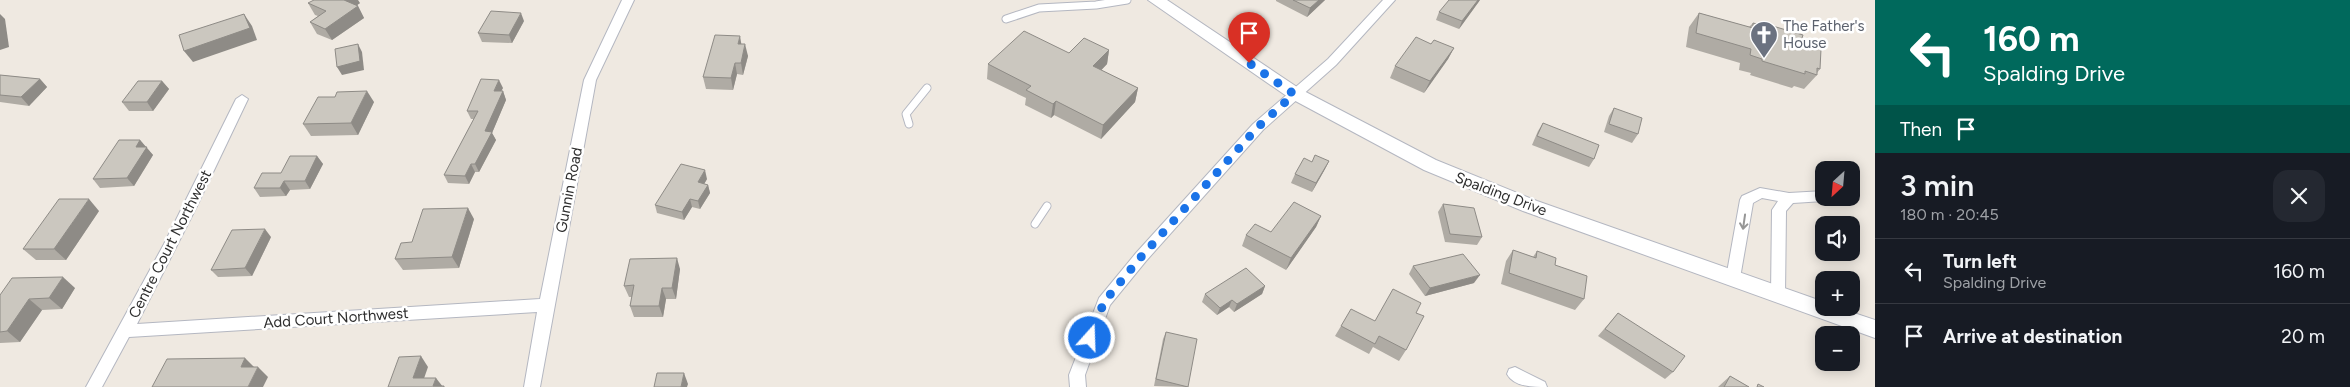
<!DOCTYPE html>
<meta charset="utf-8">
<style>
:root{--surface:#171b24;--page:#242831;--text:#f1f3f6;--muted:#9ea1a6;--line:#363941}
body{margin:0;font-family:Figtree,sans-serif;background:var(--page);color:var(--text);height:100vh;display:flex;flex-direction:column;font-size:19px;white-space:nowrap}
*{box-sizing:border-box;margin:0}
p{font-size:16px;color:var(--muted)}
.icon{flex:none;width:28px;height:28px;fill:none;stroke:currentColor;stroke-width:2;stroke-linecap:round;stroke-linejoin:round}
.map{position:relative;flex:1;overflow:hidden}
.side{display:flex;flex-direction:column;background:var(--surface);width:475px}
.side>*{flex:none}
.guide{background:#00695c;color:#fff;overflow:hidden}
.needle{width:32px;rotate:206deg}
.buttons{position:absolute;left:1815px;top:161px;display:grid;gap:10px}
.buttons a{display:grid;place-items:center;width:45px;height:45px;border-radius:10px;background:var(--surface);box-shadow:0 2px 12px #0003;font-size:25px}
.pin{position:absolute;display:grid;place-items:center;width:42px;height:42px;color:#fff;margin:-51px -21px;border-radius:50% 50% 50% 0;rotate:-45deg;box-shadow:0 0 5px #0007}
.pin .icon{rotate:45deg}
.me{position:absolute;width:55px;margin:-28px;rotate:20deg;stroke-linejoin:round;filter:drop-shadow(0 0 4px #0008)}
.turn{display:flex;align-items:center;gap:18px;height:105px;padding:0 25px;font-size:22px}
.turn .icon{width:65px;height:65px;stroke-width:2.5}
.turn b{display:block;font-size:35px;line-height:42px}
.then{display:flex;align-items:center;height:48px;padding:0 25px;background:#0003;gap:10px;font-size:19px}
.round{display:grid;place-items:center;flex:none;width:52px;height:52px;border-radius:15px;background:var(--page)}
.overview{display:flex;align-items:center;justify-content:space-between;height:85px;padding:0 25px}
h1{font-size:30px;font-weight:600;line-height:38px}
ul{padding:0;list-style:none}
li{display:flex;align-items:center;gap:15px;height:65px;padding:0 25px;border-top:1px solid var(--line)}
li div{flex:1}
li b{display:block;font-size:19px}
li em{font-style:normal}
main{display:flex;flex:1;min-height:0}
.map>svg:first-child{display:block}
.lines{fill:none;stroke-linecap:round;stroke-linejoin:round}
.service-casing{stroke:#b4b7c1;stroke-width:9}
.minor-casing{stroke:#b4b7c1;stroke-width:2}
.secondary-casing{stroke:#b4b7c1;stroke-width:2}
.service{stroke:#fff;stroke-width:7}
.minor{fill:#fff;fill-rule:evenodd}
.secondary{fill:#fff;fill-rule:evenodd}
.wall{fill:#afaba4}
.shaded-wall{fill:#8e8b86}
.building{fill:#cbc7bf;stroke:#8e8b86}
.oneway{stroke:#969696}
.route{stroke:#1a73e8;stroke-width:9;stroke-dasharray:0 16.2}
.labels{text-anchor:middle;stroke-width:5;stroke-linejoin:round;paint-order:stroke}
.worship-label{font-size:15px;fill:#5b616d;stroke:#fff;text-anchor:start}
.street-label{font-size:15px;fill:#2e2e2e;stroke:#fff}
</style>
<main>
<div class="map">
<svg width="1875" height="387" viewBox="0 0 1875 387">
<rect width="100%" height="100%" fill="#efe9e1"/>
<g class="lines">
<defs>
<g id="service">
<path d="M1006,19L1039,8L1096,5L1127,0"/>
<path d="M909,124L906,114L927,88"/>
<path d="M1035,224L1047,206"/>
</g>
<g id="minor">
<path d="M622,0H634L596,80L540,387H524L537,312L129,337L102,387H86L164,244L236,99L242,95L248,99L196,208L137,324L540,299L584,80Z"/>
<path d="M1383,0H1395L1336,65L1263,130L1146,261L1110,305L1085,375L1086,387H1070L1069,375L1099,298L1136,253L1253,124L1328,59Z"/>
<path d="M1760,188L1789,193L1824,191V198H1830L1824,201L1793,203L1786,211L1785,295L1783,299L1778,301L1773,299L1771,295L1772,210L1778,201L1762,198L1753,203L1740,278L1738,282L1733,284L1728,282L1726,278L1740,200L1742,196Z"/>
<path d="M1515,367L1545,382L1547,387C1533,387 1514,387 1507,374L1509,369Z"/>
</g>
<path id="secondary" d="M1148,0H1167L1300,89L1436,160L1537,201L1824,302V308H1839L1875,320V338L1523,211L1424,170L1288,97Z"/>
</defs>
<use href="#service" class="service-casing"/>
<use href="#minor" class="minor-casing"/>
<use href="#secondary" class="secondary-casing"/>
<use href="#service" class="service"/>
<use href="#minor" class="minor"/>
<use href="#secondary" class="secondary"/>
</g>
<g class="wall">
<path d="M1276,0H1325L1307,17L1276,1Z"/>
<path d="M1480,0L1459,29L1436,20L1439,12Z"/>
<path d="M308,3H360L357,5L358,6L364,18L332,40L317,34L310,22L318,16L315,15Z"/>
<path d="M1699,13L1749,27L1753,23L1764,26L1766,24L1802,38L1816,47L1820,69L1817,73V75L1804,89L1794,86L1792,88L1750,75L1751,73L1739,70L1740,63L1686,47L1689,27Z"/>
<path d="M524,21L512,43L482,42L478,33Z"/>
<path d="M741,44L748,56L743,75L737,74L733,90L706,89L703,77Z"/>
<path d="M1454,48L1448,59L1424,93L1390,78L1395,66Z"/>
<path d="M1109,50L1107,64L1101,70L1138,88L1135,102L1101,139L1054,115L1051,118L1025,105L1026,98L987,79L988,64L1069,53Z"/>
<path d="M0,75L40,79L47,87L29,106L0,102Z"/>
<path d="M162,81L169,89L153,111H129L122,102Z"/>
<path d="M503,88L501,91H503L506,100L492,133L496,140L479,172H475L469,184L448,183L444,175L474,119H471L467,111Z"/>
<path d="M335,97L374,102L358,135L311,136L303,124Z"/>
<path d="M1614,108L1638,134L1632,143L1604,132L1609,116Z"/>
<path d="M1543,123L1594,159L1589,167L1532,145L1538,131Z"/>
<path d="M140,140L153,155L134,186L100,188L93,179Z"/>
<path d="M317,156L323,164L310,189L290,190L286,196L260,197L254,188L281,173Z"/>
<path d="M1329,161L1325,169L1312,192L1291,183L1295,174L1312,162Z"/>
<path d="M707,179L704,184L708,185L710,193L700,209L692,207L684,220L657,213L655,205Z"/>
<path d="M1443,204L1482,237L1477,245L1445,242L1438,212Z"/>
<path d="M99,211L66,260H36L23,249Z"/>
<path d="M1321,216L1316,227L1286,270L1242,246L1246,235L1271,232Z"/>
<path d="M474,219L459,268L403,270L395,259L412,242Z"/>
<path d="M271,237L252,276L218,277L211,270Z"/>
<path d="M1513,250L1533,257L1537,251L1555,265L1584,299L1575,310L1501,284L1506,261Z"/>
<path d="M1413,266L1474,283L1425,296L1409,274Z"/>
<path d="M680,269L676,299H666L663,317H634L630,306L632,297H629L624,286Z"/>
<path d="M1265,286L1262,294L1234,312L1229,307L1217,315L1202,302L1205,294Z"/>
<path d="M75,288L62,309L42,310L20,342L0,343V295Z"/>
<path d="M1416,313L1406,350L1399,361L1373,347L1369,354L1335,336L1341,326L1375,321Z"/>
<path d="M1618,313L1673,372L1665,379L1598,336Z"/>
<path d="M1166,332L1188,387L1154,386L1163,339Z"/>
<path d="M1730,376L1749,387H1718Z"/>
</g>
<g class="shaded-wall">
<path d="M343,0H358L360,3L349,11Z"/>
<path d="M1319,0H1325L1307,17L1310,8Z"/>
<path d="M1478,0H1480L1459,29L1462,21Z"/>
<path d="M358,6L364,18L332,40L325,29Z"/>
<path d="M521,13L524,21L512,43L509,35Z"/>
<path d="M0,14L5,19L9,47L0,50Z"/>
<path d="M244,14L252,26L257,40L193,62L184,51Z"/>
<path d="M740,36L742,48L738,44Z"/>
<path d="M358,44L362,52L364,70L342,75L337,67Z"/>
<path d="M745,44L748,56L743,75L741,63Z"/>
<path d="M1454,48L1448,59L1424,93L1430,81Z"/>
<path d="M1109,50L1107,64L1091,81L1093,66Z"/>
<path d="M735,63L737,74L733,90L731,78Z"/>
<path d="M40,79L47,87L29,106L21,97Z"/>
<path d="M499,80L503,88L497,99L494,91Z"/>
<path d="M162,81L169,89L153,111L147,102Z"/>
<path d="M1138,88L1135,102L1101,139L1103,125Z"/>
<path d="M367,91L374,102L358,135L351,123Z"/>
<path d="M503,91L506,100L492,133L496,140L479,172L475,164L485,131Z"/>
<path d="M1056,101L1054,115L1051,118L1053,104Z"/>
<path d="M140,140L153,155L134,186L127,178L136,147Z"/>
<path d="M317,156L323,164L310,189L305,181Z"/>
<path d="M1329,161L1325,169L1312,192L1316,183Z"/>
<path d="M471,164L475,172L469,184L465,176Z"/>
<path d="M705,170L707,179L700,191L698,182Z"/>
<path d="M284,181L290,190L286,196L280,188Z"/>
<path d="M708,185L710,193L700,209L698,201Z"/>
<path d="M89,199L99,211L66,260L54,249Z"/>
<path d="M690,199L692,207L684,220L682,212Z"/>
<path d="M468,208L474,219L459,268L452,257Z"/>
<path d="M1321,216L1316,227L1286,270L1291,258Z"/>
<path d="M265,229L271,237L252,276L245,268Z"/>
<path d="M677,258L680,269L676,299L672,288Z"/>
<path d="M1480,275L1474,283L1425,296L1430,288Z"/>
<path d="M63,277L75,288L62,309L49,298Z"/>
<path d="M1265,286L1262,294L1234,312L1237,304Z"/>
<path d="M662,288L666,299L663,317L659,306Z"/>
<path d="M29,299L42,310L20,342L7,331Z"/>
<path d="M1232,300L1229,307L1217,315L1220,308Z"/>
<path d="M421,356L428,367L421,387L413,378Z"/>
<path d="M245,358L255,368L241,367Z"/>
<path d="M258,367L268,377L263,387H248Z"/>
<path d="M684,373L688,384L687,387H681Z"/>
<path d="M436,378L443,387L433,386Z"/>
</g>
<g class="building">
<path d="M314,0H344L358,6L325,29L310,22L326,11L308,3Z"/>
<path d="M1293,0H1319L1310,8Z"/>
<path d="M1449,0H1478L1462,21L1439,12Z"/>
<path d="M491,11L521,13L509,35L478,33Z"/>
<path d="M1699,13L1753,28V23L1765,26L1766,24L1803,35L1802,38L1816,42V47L1821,49L1820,69L1817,68V75L1805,71V74L1762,61V59L1750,55L1751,49L1696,33Z"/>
<path d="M244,14L250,28L184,51L179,35Z"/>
<path d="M1024,31L1069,53L1084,38L1109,50L1093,66L1138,88L1103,125L1056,101L1053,104L1026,90L1031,86L988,64Z"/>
<path d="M715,35L740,36L738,44H745L741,63H735L731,78L703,77Z"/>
<path d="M1416,37L1431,44L1434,40L1454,48L1430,81L1395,66Z"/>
<path d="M358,44L360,61L337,67L335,49Z"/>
<path d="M0,75L40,79L21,97L0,95Z"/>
<path d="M481,79L499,80L494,91H503L485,131L492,132L475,164H471L465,176L444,175L478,111H467Z"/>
<path d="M138,81H162L147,102H122Z"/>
<path d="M367,91L351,123L303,124L318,97H335L337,92Z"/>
<path d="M1614,108L1642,118L1638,134L1609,124Z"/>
<path d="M1543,123L1599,145L1594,159L1537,136Z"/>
<path d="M119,140H140L136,147H147L127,178L93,179Z"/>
<path d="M1315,155L1329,161L1316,183L1295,174L1304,158L1312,162Z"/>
<path d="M290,156H317L305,181H284L280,188H254L262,173H281Z"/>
<path d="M681,164L705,170L698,182L708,185L698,201L690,199L682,212L655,205Z"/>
<path d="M59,199H89L54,249H23Z"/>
<path d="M1294,202L1321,216L1291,258L1246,235L1255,224L1271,232Z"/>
<path d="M1443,204L1474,208L1482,237L1450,234Z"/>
<path d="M468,208L452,257L395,259L401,243L412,242L423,209Z"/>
<path d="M265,229L245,268L211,270L232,230Z"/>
<path d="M1513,250L1536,258L1537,251L1556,258L1555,265L1587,276L1584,299L1509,273Z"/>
<path d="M1463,254L1480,275L1430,288L1413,266Z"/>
<path d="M677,258L672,288H662L659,306H630L634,285L624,286L630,259Z"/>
<path d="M1246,268L1265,286L1237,304L1232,300L1220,308L1205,294Z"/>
<path d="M63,277L49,298L29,299L7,331L0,332V295L12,278Z"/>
<path d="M1393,289L1421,303L1416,313L1424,316L1406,350L1379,336L1375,344L1341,326L1351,309L1375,321Z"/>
<path d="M1618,313L1685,356L1673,372L1605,329Z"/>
<path d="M1166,332L1197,339L1188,387L1156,379Z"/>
<path d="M421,356L413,378H436L433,386H444V387H388L399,357Z"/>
<path d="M245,358L241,367H258L248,387H152L167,359Z"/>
<path d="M657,373H684L681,387H654Z"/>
<path d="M1730,376L1749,387H1724Z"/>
<path d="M1758,384L1764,387H1757Z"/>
</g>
<defs><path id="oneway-shaft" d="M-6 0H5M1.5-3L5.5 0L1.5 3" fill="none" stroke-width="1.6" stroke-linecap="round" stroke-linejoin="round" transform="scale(1.25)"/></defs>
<use class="oneway" href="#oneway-shaft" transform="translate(1744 222) rotate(98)"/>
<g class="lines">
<path class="route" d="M1090,338L1104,302L1141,257L1258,127L1294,94L1249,63"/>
</g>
<defs>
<symbol id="church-pin" viewBox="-11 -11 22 30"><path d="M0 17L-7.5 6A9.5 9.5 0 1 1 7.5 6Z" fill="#6b7280" stroke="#fff"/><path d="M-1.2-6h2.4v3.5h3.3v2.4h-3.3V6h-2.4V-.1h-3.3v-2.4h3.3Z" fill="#fff"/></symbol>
</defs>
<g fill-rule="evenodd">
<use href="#church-pin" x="1748" y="19" width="32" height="43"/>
</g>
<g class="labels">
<g class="worship-label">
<text x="1783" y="31">The Father's<tspan x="1783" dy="17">House</tspan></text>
</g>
<g class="street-label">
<text transform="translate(569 190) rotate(-79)" y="5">Gunnin Road</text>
<text transform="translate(1501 194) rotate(21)" y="5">Spalding Drive</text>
<text transform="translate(170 244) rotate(-63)" y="5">Centre Court Northwest</text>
<text transform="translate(336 318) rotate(-4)" y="5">Add Court Northwest</text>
</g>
</g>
</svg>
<div class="buttons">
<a><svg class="needle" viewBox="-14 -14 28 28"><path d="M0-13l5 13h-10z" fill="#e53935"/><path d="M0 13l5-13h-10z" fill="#9ea1a6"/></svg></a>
<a><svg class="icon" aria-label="sound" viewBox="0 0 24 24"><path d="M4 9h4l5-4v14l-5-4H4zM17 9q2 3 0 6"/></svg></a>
<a>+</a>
<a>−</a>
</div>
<div class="pin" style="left:1249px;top:63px;background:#d93025"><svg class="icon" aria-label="arrive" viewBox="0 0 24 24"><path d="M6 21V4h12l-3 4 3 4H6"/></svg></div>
<svg class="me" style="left:1090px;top:338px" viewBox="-20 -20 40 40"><circle r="17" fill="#1a73e8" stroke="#fff" stroke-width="3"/><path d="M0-11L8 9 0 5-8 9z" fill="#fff"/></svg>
</div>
<section class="side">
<div class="guide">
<div class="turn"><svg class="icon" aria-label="left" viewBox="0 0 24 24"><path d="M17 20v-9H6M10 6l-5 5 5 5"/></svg><div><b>160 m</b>Spalding Drive</div></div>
<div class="then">Then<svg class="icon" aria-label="arrive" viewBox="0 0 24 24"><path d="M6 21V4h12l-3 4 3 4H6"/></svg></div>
</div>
<div class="overview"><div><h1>3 min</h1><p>180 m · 20:45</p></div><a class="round"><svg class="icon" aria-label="close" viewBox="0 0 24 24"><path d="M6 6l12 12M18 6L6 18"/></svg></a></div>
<ul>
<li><svg class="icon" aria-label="left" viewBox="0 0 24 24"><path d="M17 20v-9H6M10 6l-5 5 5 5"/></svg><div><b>Turn left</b><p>Spalding Drive</p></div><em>160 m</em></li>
<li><svg class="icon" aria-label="arrive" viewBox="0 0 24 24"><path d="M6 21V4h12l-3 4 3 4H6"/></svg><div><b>Arrive at destination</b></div><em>20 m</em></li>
</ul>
</section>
</main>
